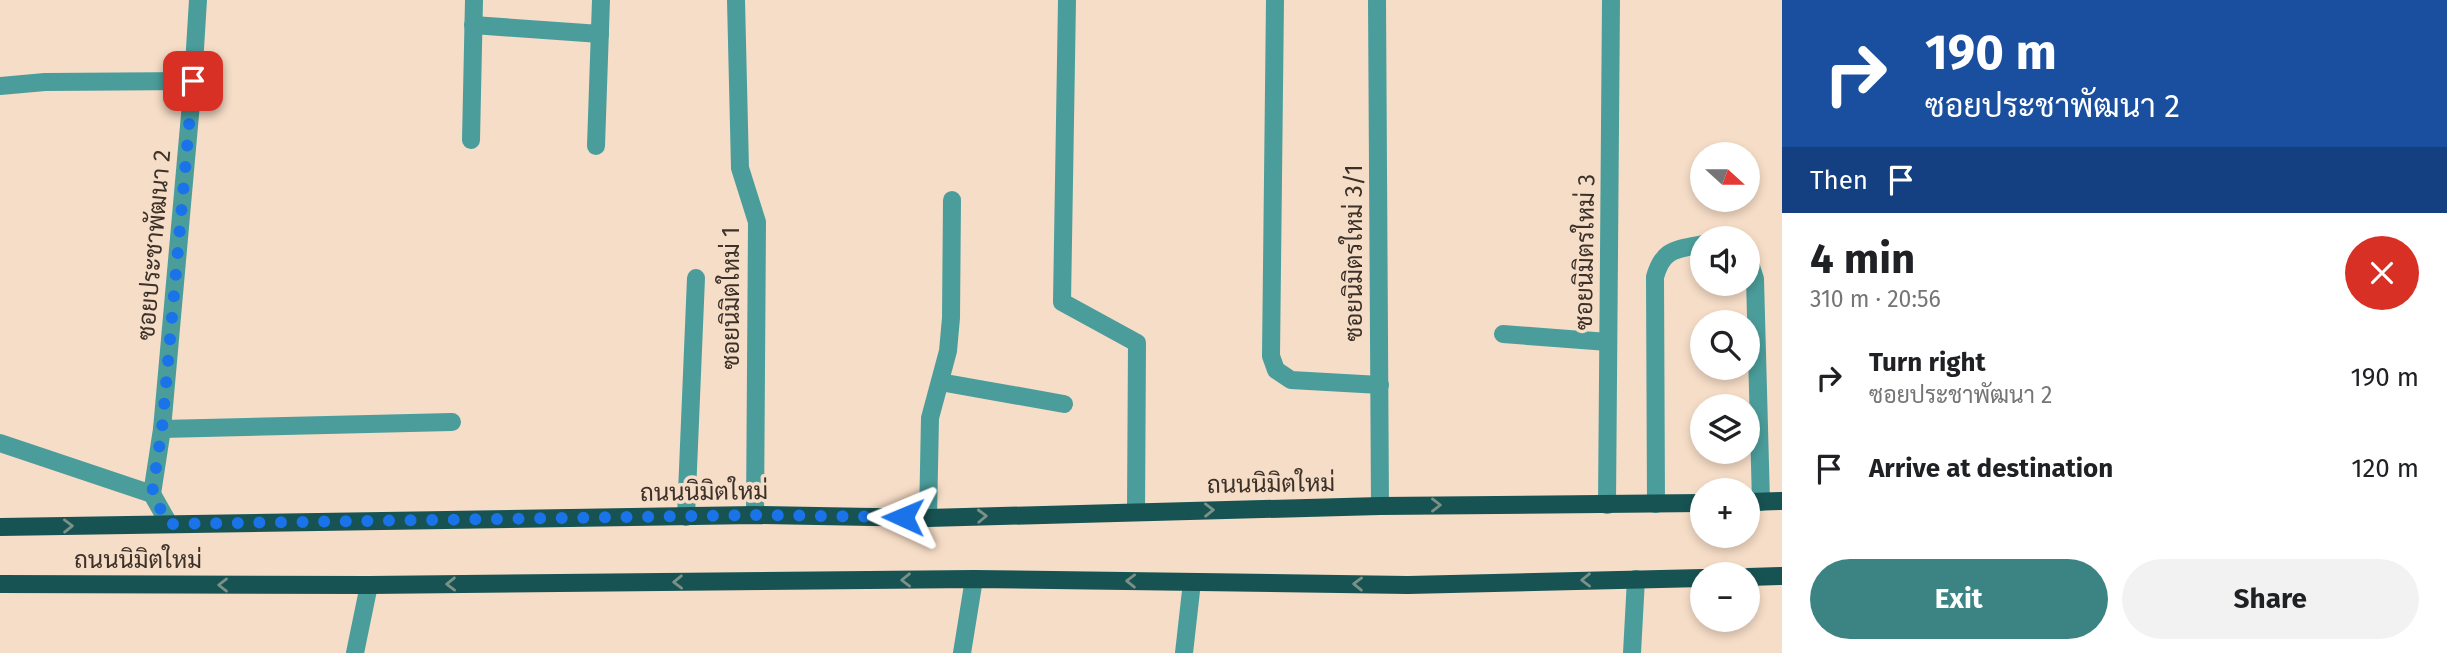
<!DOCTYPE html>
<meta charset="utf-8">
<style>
:root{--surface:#fff;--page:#f2f2f2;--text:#202124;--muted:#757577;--accent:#3c8483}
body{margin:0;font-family:"Fira Sans",Sarabun,sans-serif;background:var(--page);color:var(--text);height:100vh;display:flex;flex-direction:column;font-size:26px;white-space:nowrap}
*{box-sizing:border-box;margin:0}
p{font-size:23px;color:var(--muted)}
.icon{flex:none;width:38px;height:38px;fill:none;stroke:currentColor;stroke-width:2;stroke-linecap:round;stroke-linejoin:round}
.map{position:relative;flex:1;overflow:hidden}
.side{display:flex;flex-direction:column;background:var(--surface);width:665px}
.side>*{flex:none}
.hud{background:#1a4fa0;color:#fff;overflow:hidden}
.needle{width:46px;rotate:111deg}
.buttons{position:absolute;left:1690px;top:142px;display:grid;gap:14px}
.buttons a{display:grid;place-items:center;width:70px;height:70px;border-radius:50%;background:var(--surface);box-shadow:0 4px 10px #0003;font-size:35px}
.pin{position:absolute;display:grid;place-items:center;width:60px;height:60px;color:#fff;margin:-30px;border-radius:14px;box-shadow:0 4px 10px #0006}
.me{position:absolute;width:77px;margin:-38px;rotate:271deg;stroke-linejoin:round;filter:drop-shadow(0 0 5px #0008)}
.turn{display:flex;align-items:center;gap:24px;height:147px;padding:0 28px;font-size:32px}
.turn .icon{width:91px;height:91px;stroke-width:2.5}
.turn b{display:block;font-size:49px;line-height:60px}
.then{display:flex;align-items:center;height:66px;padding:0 28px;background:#0003;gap:14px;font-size:26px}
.round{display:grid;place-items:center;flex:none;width:74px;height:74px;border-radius:37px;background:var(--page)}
.head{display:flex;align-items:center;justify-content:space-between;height:119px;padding:0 28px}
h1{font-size:42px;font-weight:700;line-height:52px}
.cta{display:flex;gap:14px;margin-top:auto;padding:14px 28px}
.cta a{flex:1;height:80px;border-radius:42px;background:var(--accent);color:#fff;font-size:28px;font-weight:700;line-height:80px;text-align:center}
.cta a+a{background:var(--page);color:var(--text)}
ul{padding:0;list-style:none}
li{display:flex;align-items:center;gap:21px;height:91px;padding:0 28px}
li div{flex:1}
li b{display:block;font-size:26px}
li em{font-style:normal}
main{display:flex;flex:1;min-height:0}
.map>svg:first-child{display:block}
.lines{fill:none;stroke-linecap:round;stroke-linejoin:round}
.minor{stroke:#4b9d9b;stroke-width:18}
.major{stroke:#175352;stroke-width:18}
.oneway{stroke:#7b9187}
.route{stroke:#1a73e8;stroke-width:12;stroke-dasharray:0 21.6}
.labels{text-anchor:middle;stroke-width:7;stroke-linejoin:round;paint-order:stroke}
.street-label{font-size:24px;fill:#3b3129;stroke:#f6ddc7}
</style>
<main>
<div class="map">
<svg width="1782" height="653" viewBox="0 0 1782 653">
<rect width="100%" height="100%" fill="#f6ddc7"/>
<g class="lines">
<g class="minor">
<path d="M736,0L740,168L757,222L755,515"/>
<path d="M1067,0L1062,302L1137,343L1136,512"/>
<path d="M1275,0L1271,356L1276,370L1291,380L1380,385"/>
<path d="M1377,0L1380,506"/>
<path d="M473,25L600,34"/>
<path d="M0,86L45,82L193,81"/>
<path d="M471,140L474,0"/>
<path d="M596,146L601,0"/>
<path d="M1748,257L1755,279L1761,502"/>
<path d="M1503,334L1608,342"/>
<path d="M940,382L1064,404"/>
<path d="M162,429L452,422"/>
<path d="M0,443L152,494L169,524"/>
<path d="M152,494L162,429L193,81L198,0"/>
<path d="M1656,504L1655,277C1663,248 1676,250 1703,244"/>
<path d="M1607,505L1611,0"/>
<path d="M686,517L696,278"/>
<path d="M928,518L930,418L948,351L951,318L952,200"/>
<path d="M355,653L369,585"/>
<path d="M962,653L974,579"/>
<path d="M1184,653L1192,582"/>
<path d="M1632,653L1636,579"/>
</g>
<g class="major">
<path d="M1748,502L1782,501"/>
<path d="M0,527L755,515L928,518L1380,506L1703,503"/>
<path d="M1748,577L1782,576"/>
<path d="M0,584L369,585L974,579L1408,585L1703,578"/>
</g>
</g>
<defs><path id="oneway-chevron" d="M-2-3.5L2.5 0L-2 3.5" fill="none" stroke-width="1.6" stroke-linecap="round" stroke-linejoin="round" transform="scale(1.75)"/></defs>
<g class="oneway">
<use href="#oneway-chevron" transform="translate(1436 505)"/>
<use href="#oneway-chevron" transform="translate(1209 510) rotate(-1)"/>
<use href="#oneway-chevron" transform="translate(982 516) rotate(-2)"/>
<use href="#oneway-chevron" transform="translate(68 526) rotate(-1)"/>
<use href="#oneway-chevron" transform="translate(906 580) rotate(179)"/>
<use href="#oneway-chevron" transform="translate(1586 580) rotate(179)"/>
<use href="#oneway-chevron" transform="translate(1131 581) rotate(-179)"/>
<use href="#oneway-chevron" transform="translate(678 582) rotate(179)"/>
<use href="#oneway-chevron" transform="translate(451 584) rotate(179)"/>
<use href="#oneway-chevron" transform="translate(1358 584) rotate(-179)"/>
<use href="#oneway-chevron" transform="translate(223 585) rotate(-180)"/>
</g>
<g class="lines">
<path class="route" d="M193,81L162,429L152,494L169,524L755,515L903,517"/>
</g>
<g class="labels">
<g class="street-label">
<text transform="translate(154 245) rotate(-85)" y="8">ซอยประชาพัฒนา 2</text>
<text transform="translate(1585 252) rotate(-89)" y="8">ซอยนิมิตรใหม่ 3</text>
<text transform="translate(1354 253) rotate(-90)" y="8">ซอยนิมิตรใหม่ 3/1</text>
<text transform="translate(731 298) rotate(-90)" y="8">ซอยนิมิตใหม่ 1</text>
<text transform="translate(1271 484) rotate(-1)" y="8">ถนนนิมิตใหม่</text>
<text transform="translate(704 492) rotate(-1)" y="8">ถนนนิมิตใหม่</text>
<text x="138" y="568">ถนนนิมิตใหม่</text>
</g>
</g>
</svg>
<div class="buttons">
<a><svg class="needle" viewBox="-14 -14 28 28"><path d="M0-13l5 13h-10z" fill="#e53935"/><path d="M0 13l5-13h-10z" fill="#757577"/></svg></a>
<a><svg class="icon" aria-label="sound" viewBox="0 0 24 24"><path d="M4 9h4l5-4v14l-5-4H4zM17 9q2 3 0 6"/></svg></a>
<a><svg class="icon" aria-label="search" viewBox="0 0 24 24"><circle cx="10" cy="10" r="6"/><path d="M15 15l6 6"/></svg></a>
<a><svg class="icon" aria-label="layers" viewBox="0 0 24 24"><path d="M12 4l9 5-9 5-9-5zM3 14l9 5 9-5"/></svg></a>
<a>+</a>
<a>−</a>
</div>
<div class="pin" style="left:193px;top:81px;background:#d93025"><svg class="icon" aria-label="arrive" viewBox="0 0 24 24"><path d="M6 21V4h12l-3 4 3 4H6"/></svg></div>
<svg class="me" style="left:903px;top:517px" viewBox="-20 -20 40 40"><path d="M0-17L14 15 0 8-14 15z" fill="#1a73e8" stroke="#fff" stroke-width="4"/></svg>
</div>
<section class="side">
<div class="hud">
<div class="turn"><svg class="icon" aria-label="right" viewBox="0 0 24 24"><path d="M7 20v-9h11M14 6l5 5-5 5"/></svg><div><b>190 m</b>ซอยประชาพัฒนา 2</div></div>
<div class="then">Then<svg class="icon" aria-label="arrive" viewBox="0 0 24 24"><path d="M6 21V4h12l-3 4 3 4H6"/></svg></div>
</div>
<div class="head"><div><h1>4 min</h1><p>310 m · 20:56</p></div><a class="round" style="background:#d93025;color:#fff"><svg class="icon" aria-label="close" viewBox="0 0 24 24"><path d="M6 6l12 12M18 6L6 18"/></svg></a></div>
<ul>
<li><svg class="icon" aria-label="right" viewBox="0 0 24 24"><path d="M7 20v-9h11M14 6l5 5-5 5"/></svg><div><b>Turn right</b><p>ซอยประชาพัฒนา 2</p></div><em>190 m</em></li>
<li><svg class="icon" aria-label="arrive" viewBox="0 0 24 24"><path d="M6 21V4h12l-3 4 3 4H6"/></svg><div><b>Arrive at destination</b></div><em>120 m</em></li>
</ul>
<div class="cta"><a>Exit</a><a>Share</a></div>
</section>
</main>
